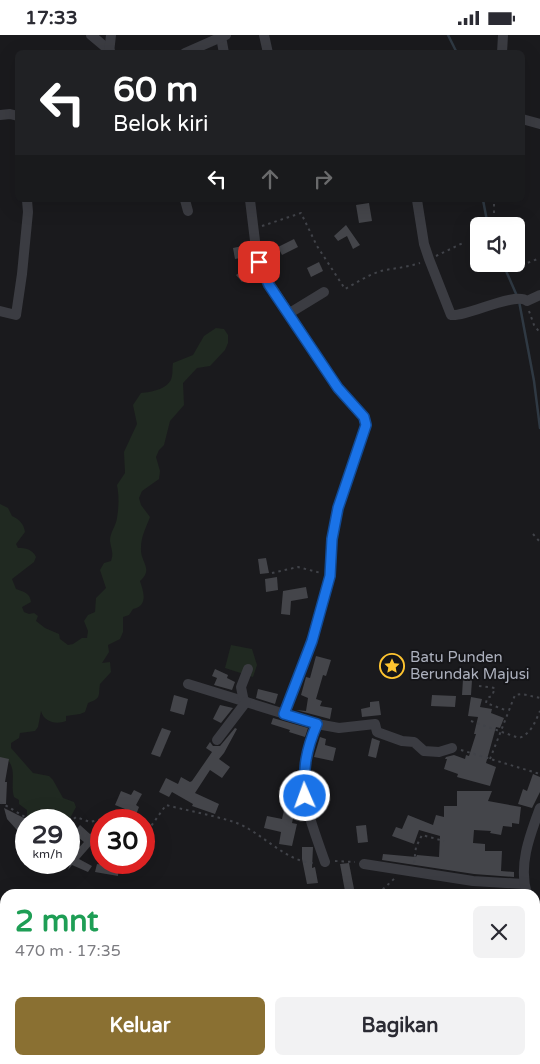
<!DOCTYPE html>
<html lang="id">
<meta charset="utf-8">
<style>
:root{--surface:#fff;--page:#f2f2f3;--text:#2b2b33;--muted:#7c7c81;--accent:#8a7032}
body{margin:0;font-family:"Varela Round",sans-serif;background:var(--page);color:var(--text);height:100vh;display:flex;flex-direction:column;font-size:19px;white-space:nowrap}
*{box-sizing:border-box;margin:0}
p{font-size:16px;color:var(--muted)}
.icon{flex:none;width:28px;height:28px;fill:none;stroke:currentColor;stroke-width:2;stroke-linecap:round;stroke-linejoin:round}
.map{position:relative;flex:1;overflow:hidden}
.sheet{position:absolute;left:0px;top:854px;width:540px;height:176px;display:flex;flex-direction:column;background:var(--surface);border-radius:15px 15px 0 0;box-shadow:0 5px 20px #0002}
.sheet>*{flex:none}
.guide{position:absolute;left:15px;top:15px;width:510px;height:152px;border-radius:8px;box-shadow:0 5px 20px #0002;background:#202124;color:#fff;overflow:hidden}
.tools{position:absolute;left:470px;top:182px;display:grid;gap:10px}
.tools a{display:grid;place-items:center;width:55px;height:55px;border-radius:8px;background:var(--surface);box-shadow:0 5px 20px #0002;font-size:25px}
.speed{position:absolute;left:15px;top:774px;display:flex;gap:10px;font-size:25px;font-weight:700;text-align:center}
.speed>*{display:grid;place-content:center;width:65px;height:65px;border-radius:50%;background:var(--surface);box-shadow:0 5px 20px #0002;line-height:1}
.speed small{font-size:12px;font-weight:400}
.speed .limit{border:8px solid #d22;background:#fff;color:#111}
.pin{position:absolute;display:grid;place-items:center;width:42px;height:42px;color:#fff;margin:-21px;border-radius:10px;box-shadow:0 2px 8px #0006}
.me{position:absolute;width:55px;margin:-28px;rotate:358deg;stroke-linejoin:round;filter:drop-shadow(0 0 4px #0008)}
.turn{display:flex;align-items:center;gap:18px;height:105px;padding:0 15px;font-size:22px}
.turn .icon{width:65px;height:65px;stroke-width:2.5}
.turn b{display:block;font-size:35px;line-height:42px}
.lanes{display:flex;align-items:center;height:48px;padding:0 15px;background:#0003;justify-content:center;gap:25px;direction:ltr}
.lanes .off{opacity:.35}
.round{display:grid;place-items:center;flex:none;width:52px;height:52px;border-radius:8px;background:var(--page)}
.summary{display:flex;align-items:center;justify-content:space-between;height:85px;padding:0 15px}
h1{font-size:30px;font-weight:800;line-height:38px;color:#1e9e55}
.cta{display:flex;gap:10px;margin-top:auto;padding:10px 15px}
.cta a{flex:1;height:58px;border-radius:8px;background:var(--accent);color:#fff;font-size:20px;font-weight:800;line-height:58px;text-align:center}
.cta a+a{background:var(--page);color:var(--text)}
.status{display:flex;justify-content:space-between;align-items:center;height:35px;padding:0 25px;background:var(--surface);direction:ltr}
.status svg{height:14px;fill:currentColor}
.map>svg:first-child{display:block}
.green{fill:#202921}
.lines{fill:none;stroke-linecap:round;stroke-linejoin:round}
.stream{stroke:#2f3943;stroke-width:2.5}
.building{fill:#44454a}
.path{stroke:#414349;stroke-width:2;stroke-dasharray:2.5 4;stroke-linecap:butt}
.street{stroke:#3b3c42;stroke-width:10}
.route-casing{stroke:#114b97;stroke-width:12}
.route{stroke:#1a73e8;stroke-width:9}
.labels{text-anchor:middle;stroke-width:4;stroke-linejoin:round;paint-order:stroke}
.poi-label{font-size:15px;fill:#acb0bd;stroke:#151518;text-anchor:start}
</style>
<div class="status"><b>17:33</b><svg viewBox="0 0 49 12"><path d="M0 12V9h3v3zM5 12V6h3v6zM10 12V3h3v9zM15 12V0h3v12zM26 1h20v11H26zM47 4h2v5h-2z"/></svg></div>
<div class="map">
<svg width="540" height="1029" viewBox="0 0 540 1029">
<rect width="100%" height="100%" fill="#1a1a1d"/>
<g class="green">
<path d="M216,293L224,294L228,300V308L225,315L210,331L197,333L183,348L184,370L170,386L164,410L159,415L156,422L160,436L159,444L142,456L139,463L141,470L150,482C146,493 141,501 141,513C140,527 154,534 140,546C144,558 148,571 133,574L129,580L123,582V597L120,604L108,610L109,617L102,628L110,627L111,637L100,649C98,661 102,663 88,668L85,677L80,679L66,681V686C56,690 44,687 41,676L38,692L35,696L20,698L19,703L11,708V713L33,738L49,741L53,745L63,763L74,767L76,772L69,785H27V775L19,769V765L14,762C10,749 17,736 8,725L0,723V469L8,473L12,481C19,484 24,489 25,497L16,509L18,513C26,513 32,514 36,522L34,527L12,544L16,554C24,557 30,558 31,567L22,572L24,577L29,579L34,578L38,581L36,586L45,593L59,599L60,604L68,610L73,609L82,603H87L88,596L84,586L88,580L95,577L96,563L106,553L100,535L104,528L111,526C114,518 111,514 110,506C110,497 116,491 117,483C119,471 119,461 117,450L125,438L124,417L137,389L133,370L141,358C152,357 170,354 172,341C173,337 172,332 173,328L193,320L204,301Z"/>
<path d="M231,610L252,614L257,630L253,642L225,633Z"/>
</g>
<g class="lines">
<g class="stream">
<path d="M448,0L457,18"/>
<path d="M483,165L488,191"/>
<path d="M503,229L517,261"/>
<path d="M519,266L534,346L540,393"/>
</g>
</g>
<g class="building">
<path d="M369,168L372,186L359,188L356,170Z"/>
<path d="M346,190L360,210L353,214L347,201L338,206L334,201Z"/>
<path d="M294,204L298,212L282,220L278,212Z"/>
<path d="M247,210L250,221L235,224L233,213Z"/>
<path d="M319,227L323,236L311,242L307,233Z"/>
<path d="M250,230L255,238L242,247L236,240Z"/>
<path d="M266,523L269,538L260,539L258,524Z"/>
<path d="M277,542L278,555L266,557L265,544Z"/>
<path d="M306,552L308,563L291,566L290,580L281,579L283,556Z"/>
<path d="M316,621L331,625L326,641L323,640L316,664L322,666L320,671L332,673L330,684L296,675L306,676L308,663L301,660L306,642L310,643Z"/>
<path d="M215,634L228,640L227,643L235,647L232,655L214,650L217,643L212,641Z"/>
<path d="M463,644L472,645L471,660H462Z"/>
<path d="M258,654L278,659L275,669L256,663Z"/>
<path d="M174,660L188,664L184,680L170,676Z"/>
<path d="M432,660L456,661L455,672L431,671Z"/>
<path d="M471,662L482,664L480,672L492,674L491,678L504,683L500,693L496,692L486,728L496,732L490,751L457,742L458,739L444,734L447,724H445L446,722L454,720L465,724L466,720L469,721L476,699H474L478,682L468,681Z"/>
<path d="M379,666L381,680L362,682L361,674L370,672V667Z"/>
<path d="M220,670L233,673L221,688L213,684Z"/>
<path d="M273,683L308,693L305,702L289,697L290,695L271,689Z"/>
<path d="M162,693L171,696L160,722L151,719Z"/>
<path d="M235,693L237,694L224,718L219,724L230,732L222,743L210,735L195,758L219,769L215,779L192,771L193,769L172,757L169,762L159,757L166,743L178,749L181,742L190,747L192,746L212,717L206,713L210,707L213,711H220Z"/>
<path d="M320,702L326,704L325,710L336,713L333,726L314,722Z"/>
<path d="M372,703L380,706L376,723L368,721Z"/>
<path d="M0,722L9,724L5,747H7L6,769H0Z"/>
<path d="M533,739L540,742V757L532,773L518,769L523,754L527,756Z"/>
<path d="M134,755L142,759L136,770L139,772L134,785H121L125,774L115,770L121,756L131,760Z"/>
<path d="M457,756H492L488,766L521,772L519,789L512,788V792L503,791L501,800L490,798L491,796L474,795L473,808L485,809V816H502L501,836L514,837V842L474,839L382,825L383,819L416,822L417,820L439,822L440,801L419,795L414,809L392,801L396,792L402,794L408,780L433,790L436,780L444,782V771H457Z"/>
<path d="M286,767L296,770L292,788L297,789L292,811L279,809L281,797L264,793L267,781L282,784Z"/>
<path d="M4,773L24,783L26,805L7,784Z"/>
<path d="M101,788V799L79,824L92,831L88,837L72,830L68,835L74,818L84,807L73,798L80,790L90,799Z"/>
<path d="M366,790L368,807L358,808L356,791Z"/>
<path d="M302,812H313L312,833L315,832L318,848L307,849L302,824Z"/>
<path d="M349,828L354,854L345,856L340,829Z"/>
<path d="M97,829L111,831V829L119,830L118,841L95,837Z"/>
</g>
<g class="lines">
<g class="path">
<path d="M262,191L301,178L317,211L345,254C358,247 371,238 385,235C397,233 408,232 420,228"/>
<path d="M494,191V165"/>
<path d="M436,221L465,207"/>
<path d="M516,227L522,230L540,223"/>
<path d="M529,276L534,290L540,298"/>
<path d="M533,499L540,507"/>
<path d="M272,538L298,532L321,538"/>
<path d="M479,651L495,653L492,661L487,663L486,668L508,676"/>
<path d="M471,686L519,703C531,699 535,687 540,676"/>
<path d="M461,715L540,739"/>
<path d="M490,724L515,660L522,659L540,663"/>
<path d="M0,767L30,785"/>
<path d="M69,788L76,782L90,787L106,783L110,785"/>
<path d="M144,801L166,770C189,776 212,780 234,787C261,796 286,828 315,828"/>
<path d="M335,826L355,827"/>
<path d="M414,828L416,812L422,800L444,806"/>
<path d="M378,859L396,842"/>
<path d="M88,1025L89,1029"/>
<path d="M388,1027L402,1029"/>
</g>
<g class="street">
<path d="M91,0L110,16"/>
<path d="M264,0L268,18"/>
<path d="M221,2L224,18"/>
<path d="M109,18L111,0"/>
<path d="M185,18L226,0"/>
<path d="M502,18L503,0"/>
<path d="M0,80L10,79L18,81"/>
<path d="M522,84L540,89"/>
<path d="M185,165L188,176"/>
<path d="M250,165L256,214L263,239L338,353L365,383L366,390L338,473L332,504L330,541L312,605L284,679"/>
<path d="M417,165L424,209L429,224L451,280C467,282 515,256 527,266L540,260"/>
<path d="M0,276L16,280L22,239L28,177L27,165"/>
<path d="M288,279L324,257"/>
<path d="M188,649L317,689L339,693L375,689L377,697L402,706L414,707L424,716L439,717L452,713"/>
<path d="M244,667L241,652L248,634"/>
<path d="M317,689C293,745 306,773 325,827"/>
<path d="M217,705L246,667"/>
<path d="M364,829L473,846L524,849"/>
<path d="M527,859C518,830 530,800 540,773"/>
<path d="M535,948L540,949"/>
<path d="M493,1025L494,1029"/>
<path d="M377,1029L379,1025"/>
</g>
</g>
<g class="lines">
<defs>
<path id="route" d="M259,227L269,250L338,353L364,382L366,390L338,473L332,504L330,541L312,606L284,679L317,689C306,715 303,733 305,761"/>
</defs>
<use href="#route" class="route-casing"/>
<use href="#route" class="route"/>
</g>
<defs>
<symbol id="sight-ring" viewBox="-11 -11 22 22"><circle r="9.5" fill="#151518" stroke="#ffc530" stroke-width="1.5"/><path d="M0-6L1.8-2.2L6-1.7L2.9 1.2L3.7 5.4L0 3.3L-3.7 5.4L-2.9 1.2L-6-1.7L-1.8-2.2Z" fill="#ffc530"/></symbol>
</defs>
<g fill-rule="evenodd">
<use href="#sight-ring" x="378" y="617" width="28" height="28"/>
</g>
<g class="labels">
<g class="poi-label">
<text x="410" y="627">Batu Punden<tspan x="410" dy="17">Berundak Majusi</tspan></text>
</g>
</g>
</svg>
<div class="tools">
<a><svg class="icon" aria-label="sound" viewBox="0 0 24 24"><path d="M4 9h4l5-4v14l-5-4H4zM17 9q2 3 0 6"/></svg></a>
</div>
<div class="speed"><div>29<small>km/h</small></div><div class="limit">30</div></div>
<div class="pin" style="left:259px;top:227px;background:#d93025"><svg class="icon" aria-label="arrive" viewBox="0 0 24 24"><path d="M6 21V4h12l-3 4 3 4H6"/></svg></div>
<svg class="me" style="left:305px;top:761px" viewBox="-20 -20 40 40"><circle r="17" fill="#1a73e8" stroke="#fff" stroke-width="3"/><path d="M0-11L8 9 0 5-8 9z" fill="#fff"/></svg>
<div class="guide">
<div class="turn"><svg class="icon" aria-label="left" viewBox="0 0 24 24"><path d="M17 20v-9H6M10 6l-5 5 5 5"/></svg><div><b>60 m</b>Belok kiri</div></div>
<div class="lanes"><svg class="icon" aria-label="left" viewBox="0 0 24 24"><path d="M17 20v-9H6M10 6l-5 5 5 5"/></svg><svg class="icon off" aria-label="ahead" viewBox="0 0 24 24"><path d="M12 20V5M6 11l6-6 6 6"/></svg><svg class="icon off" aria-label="right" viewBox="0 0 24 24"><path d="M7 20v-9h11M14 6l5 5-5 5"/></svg></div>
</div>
<section class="sheet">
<div class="summary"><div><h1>2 mnt</h1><p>470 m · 17:35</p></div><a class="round"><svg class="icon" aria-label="close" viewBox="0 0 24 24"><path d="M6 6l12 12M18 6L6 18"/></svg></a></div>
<div class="cta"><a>Keluar</a><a>Bagikan</a></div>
</section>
</div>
